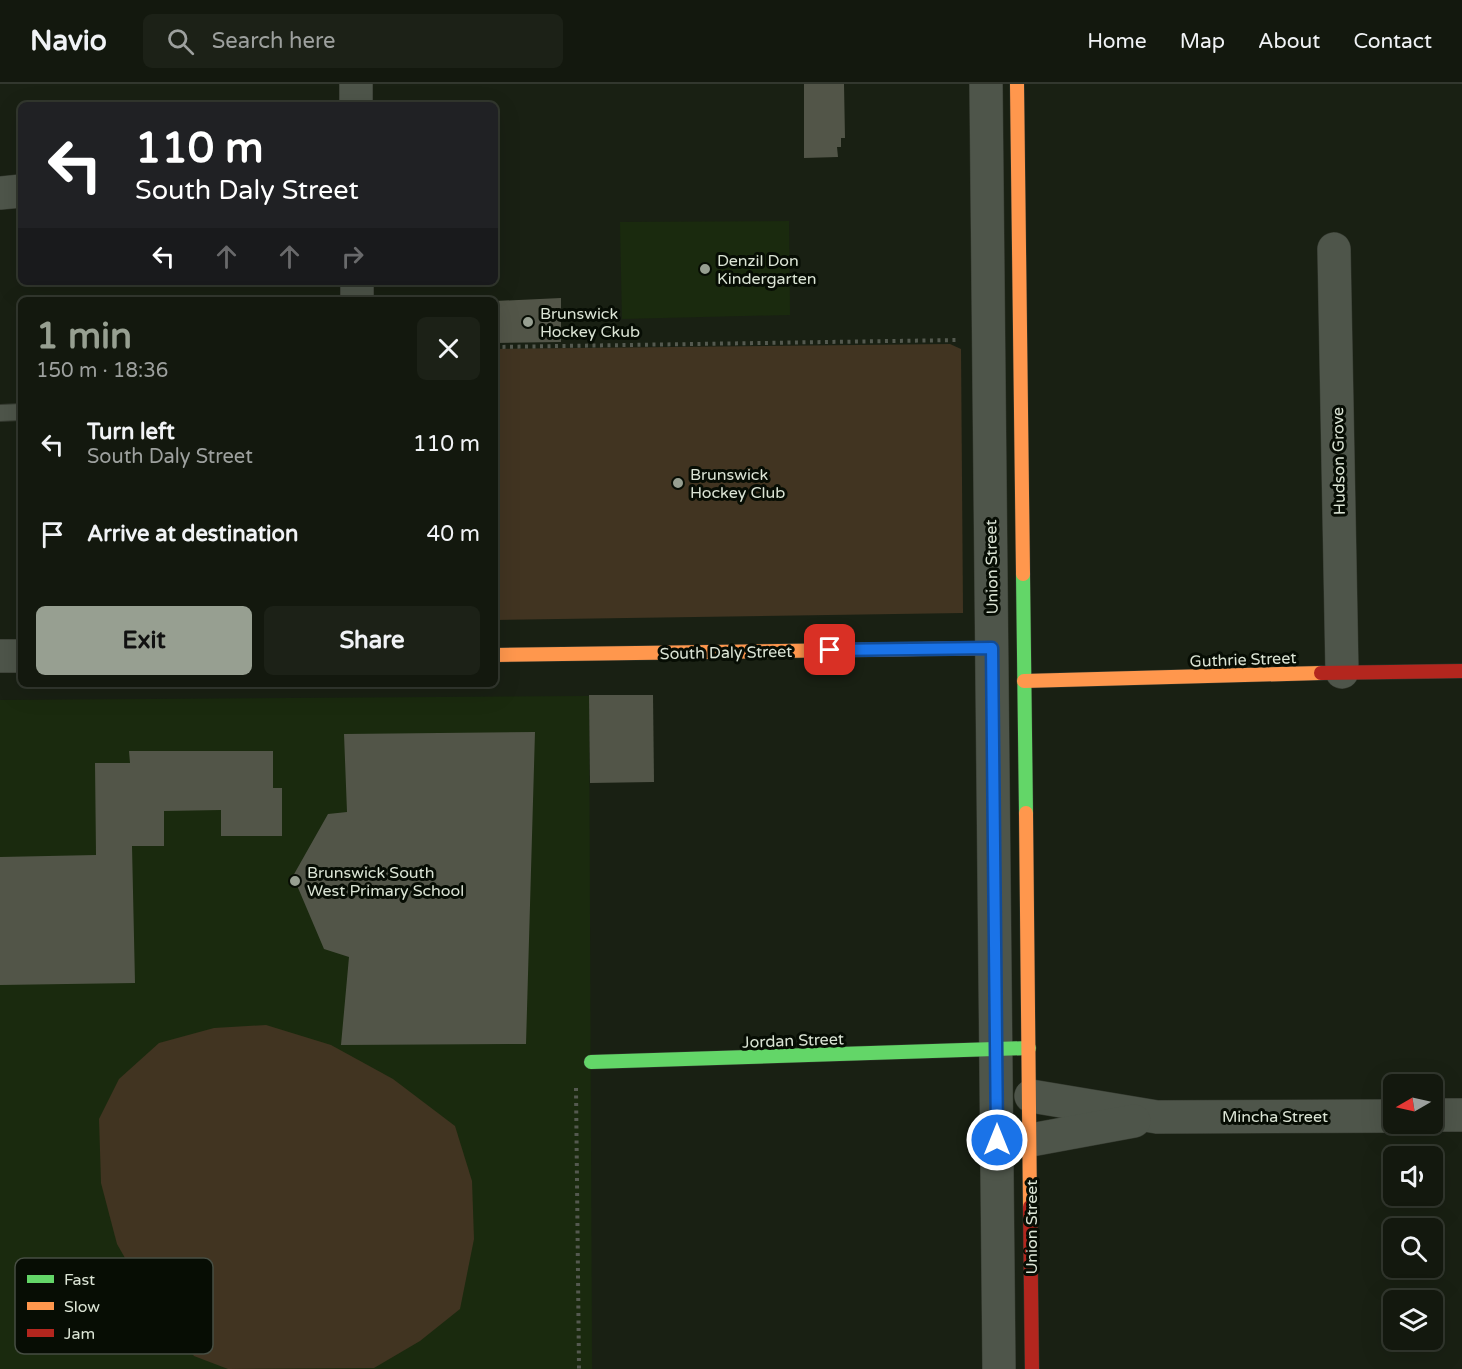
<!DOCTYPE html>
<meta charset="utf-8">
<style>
:root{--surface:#13180e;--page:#1c2117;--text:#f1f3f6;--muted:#9da09e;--line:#32372e;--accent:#979f91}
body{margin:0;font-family:"Varela Round",sans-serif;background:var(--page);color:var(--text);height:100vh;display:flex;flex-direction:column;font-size:22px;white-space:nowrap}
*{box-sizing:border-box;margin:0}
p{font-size:20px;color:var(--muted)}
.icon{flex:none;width:33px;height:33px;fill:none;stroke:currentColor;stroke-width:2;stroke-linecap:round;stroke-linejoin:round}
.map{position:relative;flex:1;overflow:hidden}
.details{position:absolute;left:18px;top:213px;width:480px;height:390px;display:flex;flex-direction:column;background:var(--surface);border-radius:9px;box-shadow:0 6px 24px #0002,0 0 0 2px var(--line)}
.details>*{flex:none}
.hud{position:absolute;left:18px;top:18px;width:480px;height:183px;border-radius:9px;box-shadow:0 6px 24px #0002,0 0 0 2px var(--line);background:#202124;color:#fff;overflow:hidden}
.needle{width:39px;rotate:261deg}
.fabs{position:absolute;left:1383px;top:990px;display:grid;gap:12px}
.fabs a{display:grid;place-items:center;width:60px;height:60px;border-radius:9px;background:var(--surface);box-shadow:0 6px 24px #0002,0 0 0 2px var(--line);font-size:30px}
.pin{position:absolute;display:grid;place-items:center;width:51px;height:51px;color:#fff;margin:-26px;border-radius:12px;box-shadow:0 3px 9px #0006}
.me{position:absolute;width:66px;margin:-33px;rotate:0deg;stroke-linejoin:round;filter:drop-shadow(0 0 4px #0008)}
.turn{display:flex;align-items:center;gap:21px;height:126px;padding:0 18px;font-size:27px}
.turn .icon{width:78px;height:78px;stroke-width:2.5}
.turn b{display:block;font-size:42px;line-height:51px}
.lanes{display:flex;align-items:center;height:57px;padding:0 18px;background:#0003;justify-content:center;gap:30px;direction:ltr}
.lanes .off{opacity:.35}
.round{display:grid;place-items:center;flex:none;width:63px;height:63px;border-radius:9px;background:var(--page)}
.summary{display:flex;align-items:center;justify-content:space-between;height:102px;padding:0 18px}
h1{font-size:36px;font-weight:700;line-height:45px;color:var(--accent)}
.primary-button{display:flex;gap:12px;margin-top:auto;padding:12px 18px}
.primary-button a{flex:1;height:69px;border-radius:9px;background:var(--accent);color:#111;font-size:24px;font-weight:700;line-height:69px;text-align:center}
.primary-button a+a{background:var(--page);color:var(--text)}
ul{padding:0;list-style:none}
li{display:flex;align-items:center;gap:18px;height:90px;padding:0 18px}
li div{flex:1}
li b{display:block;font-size:22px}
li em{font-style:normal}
header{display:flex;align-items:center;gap:36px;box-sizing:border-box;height:84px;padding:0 30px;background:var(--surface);border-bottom:2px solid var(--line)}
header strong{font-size:28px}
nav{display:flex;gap:33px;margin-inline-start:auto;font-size:21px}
.search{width:420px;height:54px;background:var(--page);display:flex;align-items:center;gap:15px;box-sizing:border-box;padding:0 21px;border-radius:9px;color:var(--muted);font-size:22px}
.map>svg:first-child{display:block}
.built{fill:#1a2a0e}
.green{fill:#413421}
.building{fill:#525548}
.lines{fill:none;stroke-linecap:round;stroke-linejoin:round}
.lane-casing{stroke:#34392f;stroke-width:18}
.street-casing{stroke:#34392f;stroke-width:34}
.fast-casing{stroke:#34392f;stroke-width:15}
.slow-casing{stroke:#34392f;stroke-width:15}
.jam-casing{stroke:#34392f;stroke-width:15}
.path{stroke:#54594f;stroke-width:4;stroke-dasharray:3 4.5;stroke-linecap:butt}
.lane{stroke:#4e554a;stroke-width:16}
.street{stroke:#4e554a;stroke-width:33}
.fast{stroke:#63d668;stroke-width:14}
.slow{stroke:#ff974d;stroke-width:14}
.jam{stroke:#b3261e;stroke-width:14}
.route-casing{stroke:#114b97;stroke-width:15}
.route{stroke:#1a73e8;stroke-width:10}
.poi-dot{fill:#979f91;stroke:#070d04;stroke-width:2}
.labels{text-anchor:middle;stroke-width:6;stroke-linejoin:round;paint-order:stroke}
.poi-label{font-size:16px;fill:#dbe4d5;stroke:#070d04;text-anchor:start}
.street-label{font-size:16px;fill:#dbe4d5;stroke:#070d04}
.key{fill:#070d04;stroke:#474e43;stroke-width:1.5}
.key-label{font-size:16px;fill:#dbe4d5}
</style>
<header>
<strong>Navio</strong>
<div class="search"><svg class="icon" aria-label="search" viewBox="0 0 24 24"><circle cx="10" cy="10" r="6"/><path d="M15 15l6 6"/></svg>Search here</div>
<nav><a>Home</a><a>Map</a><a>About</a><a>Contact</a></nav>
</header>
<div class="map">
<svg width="1462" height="1285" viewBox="0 0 1462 1285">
<rect width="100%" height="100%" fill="#192013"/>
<g class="built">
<path d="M789,137L790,231L622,235L620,138Z"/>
<path d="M589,612L592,1285H0V616Z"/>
</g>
<g class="green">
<path d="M950,260L961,265L963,529L495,536V265Z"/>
<path d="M266,941L331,961L393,995L455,1042L472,1097L474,1155L460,1225L420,1257L374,1284L228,1285L194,1272L153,1223L117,1160L101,1099L99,1035L119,995L159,959L214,944Z"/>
</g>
<g class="building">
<path d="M804,0H844L845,54H841V63H837L838,73L804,74Z"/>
<path d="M561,214V258L495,259V217Z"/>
<path d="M589,611H653L654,698L590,699Z"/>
<path d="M535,648L526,960L341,961L349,873L324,865L293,792L328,730L347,728L344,650Z"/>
<path d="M129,667H273V704H282V752H221V726L164,727V762H132L135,899L0,901V773L96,771L95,679H130Z"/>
</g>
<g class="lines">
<defs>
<path id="lane" d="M0,329L21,328"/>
<g id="street">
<path d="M356,0V21"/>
<path d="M986,0L999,1285"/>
<path d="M0,109L21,107"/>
<path d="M1334,165L1342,588"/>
<path d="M357,198V216"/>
<path d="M0,572H21"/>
<path d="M1031,1012L1157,1033L1394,1032"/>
<path d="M1432,1031H1462"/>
<path d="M1031,1056L1134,1037"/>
</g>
<g id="fast">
<path d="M1023,490L1026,729"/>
<path d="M591,978L1029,964"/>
</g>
<g id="slow">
<path d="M1017,0L1023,490"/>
<path d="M495,571L992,564"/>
<path d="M1024,597L1321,589"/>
<path d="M1026,729L1030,1123"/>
</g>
<g id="jam">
<path d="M1321,589L1462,587"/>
<path d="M1030,1123L1032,1285"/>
</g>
</defs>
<use href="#lane" class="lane-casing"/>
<use href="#street" class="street-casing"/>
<use href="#fast" class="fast-casing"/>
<use href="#slow" class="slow-casing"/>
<use href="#jam" class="jam-casing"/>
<g class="path">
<path d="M495,263L959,256"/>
<path d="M576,1004L579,1285"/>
</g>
<use href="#lane" class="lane"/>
<use href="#street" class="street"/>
<use href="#fast" class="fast"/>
<use href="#slow" class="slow"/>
<use href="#jam" class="jam"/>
</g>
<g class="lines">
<defs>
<path id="route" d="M830,566L992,564L997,1056"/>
</defs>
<use href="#route" class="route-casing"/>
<use href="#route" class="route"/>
</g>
<g class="poi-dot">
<circle cx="705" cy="185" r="6"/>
<circle cx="528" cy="238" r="6"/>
<circle cx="678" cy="399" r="6"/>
<circle cx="295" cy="797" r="6"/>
</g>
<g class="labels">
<g class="poi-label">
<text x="717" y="182">Denzil Don<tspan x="717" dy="18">Kindergarten</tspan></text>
<text x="540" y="235">Brunswick<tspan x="540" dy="18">Hockey Ckub</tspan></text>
<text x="690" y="396">Brunswick<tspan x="690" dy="18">Hockey Club</tspan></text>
<text x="307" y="794">Brunswick South<tspan x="307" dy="18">West Primary School</tspan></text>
</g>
<g class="street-label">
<text transform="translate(1338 377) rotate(-91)" y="6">Hudson Grove</text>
<text transform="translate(991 483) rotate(-91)" y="6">Union Street</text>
<text transform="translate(726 568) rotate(-1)" y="6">South Daly Street</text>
<text transform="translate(1243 575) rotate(-2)" y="6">Guthrie Street</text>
<text transform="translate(793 956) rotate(-2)" y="6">Jordan Street</text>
<text x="1275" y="1038">Mincha Street</text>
<text transform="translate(1031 1143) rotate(-90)" y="6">Union Street</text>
</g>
</g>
<rect x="15" y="1174" width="198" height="96" rx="9" class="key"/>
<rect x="27" y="1191" width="27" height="8" fill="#63d668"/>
<rect x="27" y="1218" width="27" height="8" fill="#ff974d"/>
<rect x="27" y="1245" width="27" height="8" fill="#b3261e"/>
<g class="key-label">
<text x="64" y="1201">Fast</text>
<text x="64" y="1228">Slow</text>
<text x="64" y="1255">Jam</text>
</g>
</svg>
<div class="fabs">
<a><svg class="needle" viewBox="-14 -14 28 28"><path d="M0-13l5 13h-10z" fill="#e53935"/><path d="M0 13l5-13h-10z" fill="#9da09e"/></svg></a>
<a><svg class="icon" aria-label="sound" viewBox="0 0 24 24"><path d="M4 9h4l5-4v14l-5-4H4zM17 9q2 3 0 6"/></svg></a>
<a><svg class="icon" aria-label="search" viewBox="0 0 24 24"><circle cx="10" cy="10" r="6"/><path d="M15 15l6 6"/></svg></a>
<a><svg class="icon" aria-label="layers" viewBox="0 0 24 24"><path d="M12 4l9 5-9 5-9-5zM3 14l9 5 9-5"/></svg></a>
</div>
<div class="pin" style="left:830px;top:566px;background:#d93025"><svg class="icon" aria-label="arrive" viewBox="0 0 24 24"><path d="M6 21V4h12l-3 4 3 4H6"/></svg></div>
<svg class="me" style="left:997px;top:1056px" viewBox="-20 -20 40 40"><circle r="17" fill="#1a73e8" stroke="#fff" stroke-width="3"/><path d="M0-11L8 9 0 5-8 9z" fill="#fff"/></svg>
<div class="hud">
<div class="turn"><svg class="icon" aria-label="left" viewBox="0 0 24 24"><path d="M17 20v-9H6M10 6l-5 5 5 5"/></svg><div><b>110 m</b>South Daly Street</div></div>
<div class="lanes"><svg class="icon" aria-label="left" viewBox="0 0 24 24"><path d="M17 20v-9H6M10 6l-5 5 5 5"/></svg><svg class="icon off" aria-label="ahead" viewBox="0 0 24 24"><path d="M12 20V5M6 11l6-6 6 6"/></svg><svg class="icon off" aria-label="ahead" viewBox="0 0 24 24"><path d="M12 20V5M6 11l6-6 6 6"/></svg><svg class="icon off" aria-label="right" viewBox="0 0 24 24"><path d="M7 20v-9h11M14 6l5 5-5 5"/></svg></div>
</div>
<section class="details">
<div class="summary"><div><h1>1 min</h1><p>150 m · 18:36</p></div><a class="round"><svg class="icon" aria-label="close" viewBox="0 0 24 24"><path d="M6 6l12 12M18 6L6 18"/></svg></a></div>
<ul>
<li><svg class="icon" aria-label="left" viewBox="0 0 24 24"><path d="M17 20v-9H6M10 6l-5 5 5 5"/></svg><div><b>Turn left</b><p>South Daly Street</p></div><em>110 m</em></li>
<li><svg class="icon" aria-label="arrive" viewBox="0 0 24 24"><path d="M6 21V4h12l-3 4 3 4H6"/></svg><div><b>Arrive at destination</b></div><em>40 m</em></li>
</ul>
<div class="primary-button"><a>Exit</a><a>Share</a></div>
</section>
</div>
